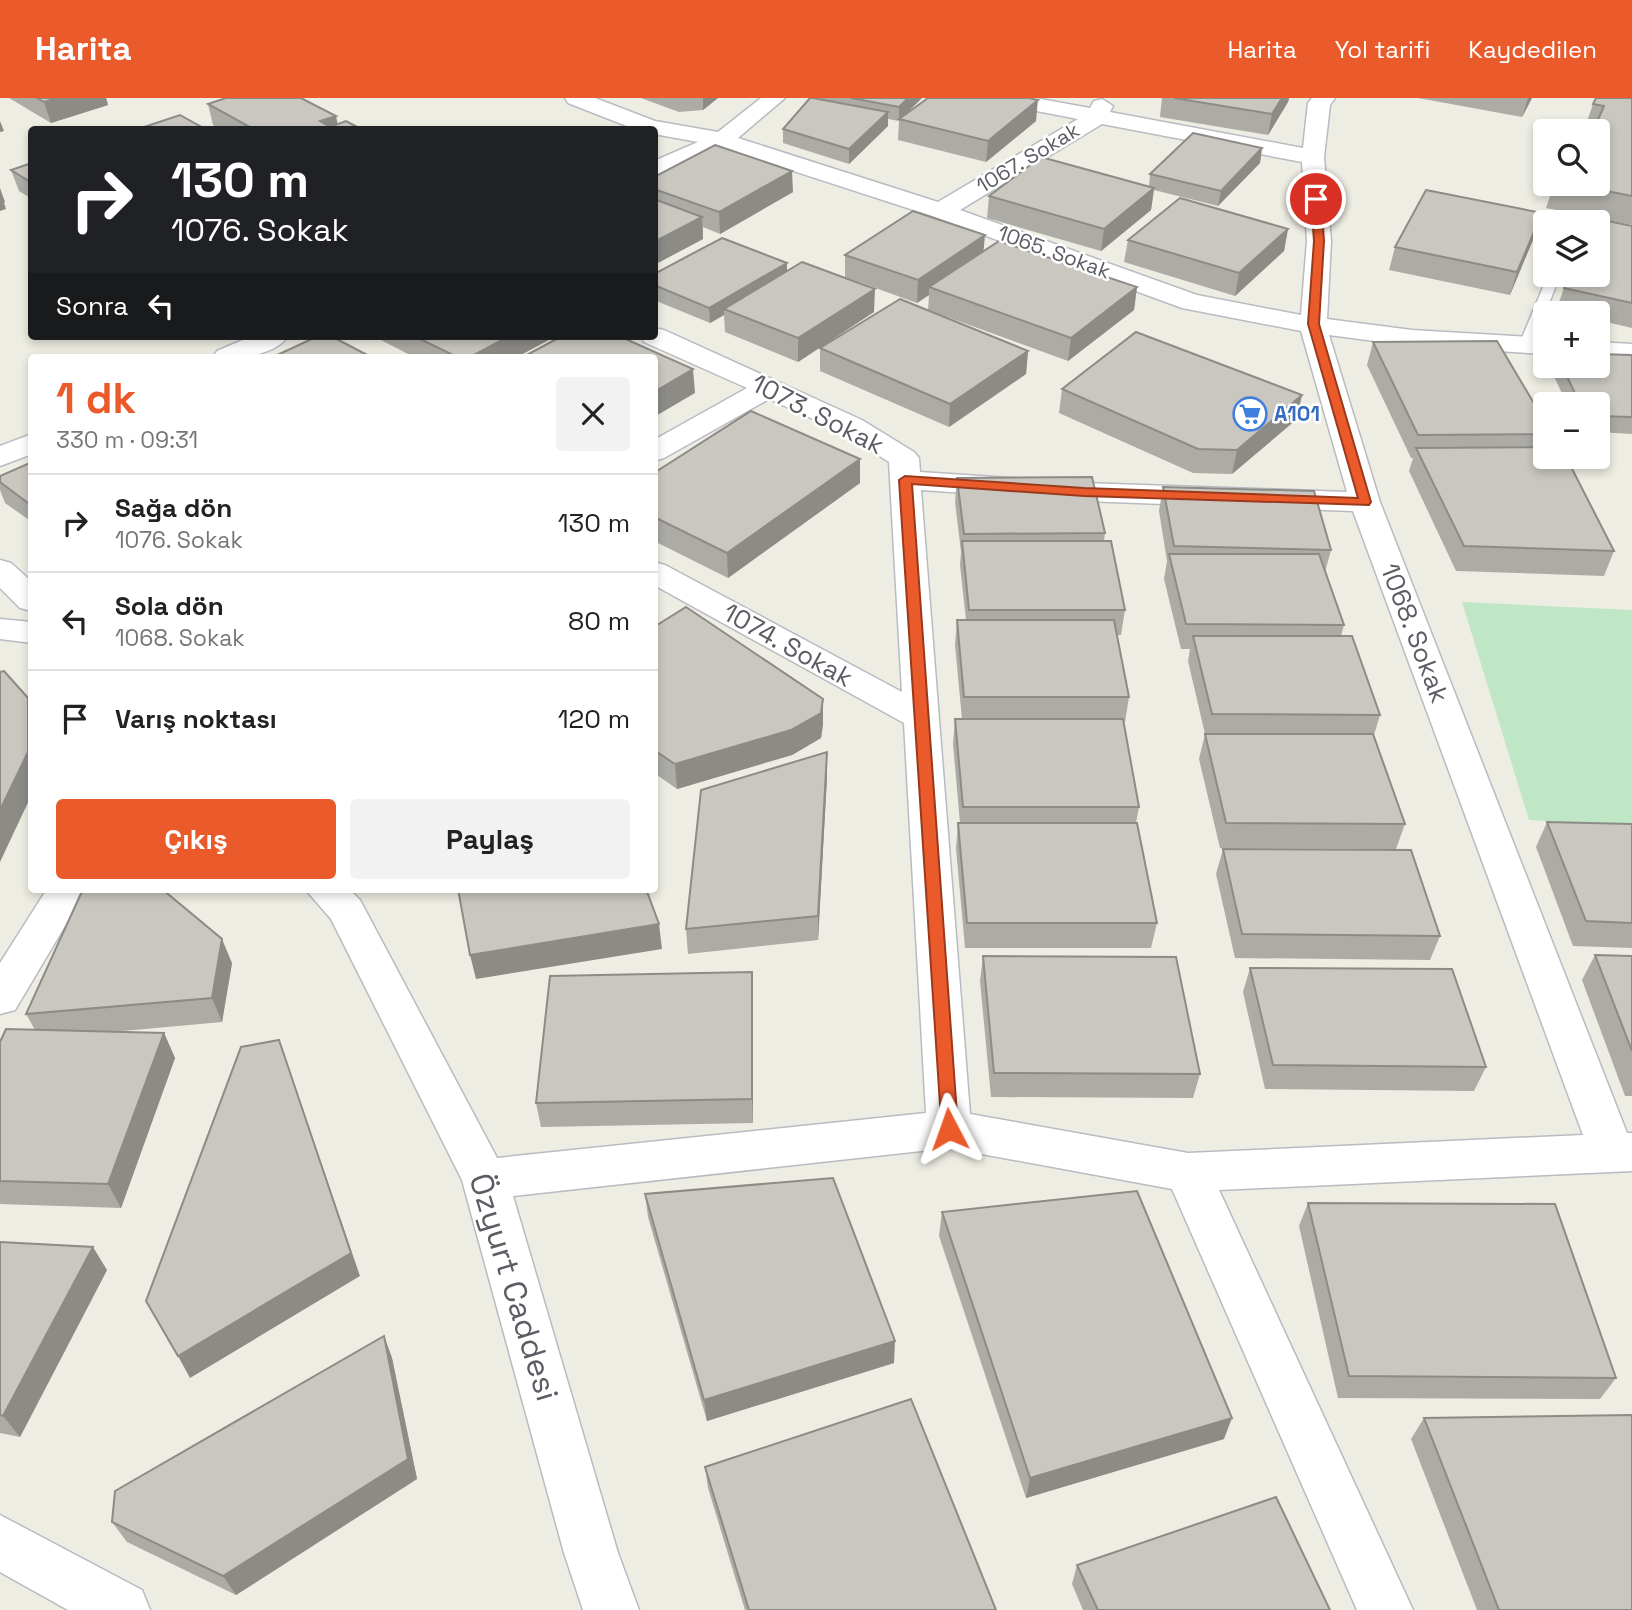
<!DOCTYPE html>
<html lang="tr">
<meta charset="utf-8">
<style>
:root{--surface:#fff;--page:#f2f2f2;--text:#222;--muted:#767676;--line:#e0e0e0;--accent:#eb5a2b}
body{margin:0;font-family:"Space Grotesk",sans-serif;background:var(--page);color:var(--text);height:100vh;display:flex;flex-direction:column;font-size:26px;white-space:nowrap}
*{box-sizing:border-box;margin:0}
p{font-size:23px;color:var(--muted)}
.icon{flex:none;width:38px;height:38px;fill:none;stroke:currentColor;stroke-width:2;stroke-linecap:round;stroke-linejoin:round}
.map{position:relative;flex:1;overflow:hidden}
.sheet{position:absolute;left:28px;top:256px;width:630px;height:539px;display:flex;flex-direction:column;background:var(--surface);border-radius:7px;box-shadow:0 4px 10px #0003}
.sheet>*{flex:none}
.hud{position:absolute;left:28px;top:28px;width:630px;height:214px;border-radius:7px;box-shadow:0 4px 10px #0003;background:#202124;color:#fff;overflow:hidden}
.buttons{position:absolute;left:1533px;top:21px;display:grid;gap:14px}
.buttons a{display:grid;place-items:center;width:77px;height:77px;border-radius:7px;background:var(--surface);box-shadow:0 4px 10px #0003;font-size:35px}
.pin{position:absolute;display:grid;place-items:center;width:60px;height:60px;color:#fff;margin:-30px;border:4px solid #fff;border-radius:50%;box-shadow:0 2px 7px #0007}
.me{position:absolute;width:77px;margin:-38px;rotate:356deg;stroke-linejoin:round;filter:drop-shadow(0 0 5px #0008)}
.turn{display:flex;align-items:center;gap:24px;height:147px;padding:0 28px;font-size:32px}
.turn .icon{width:91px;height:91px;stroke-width:2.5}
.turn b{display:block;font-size:49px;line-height:60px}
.then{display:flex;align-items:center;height:66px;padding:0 28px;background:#0003;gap:14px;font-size:26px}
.round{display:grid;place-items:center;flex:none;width:74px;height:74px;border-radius:7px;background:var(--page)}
.headline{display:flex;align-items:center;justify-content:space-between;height:119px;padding:0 28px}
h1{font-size:42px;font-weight:700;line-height:52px;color:var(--accent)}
.primary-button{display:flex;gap:14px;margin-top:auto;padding:14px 28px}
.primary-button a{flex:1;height:80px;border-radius:7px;background:var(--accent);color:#fff;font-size:28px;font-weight:700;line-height:80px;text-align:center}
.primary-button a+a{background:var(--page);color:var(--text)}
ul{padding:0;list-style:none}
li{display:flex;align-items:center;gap:21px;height:98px;padding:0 28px;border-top:2px solid var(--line)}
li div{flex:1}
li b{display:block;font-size:26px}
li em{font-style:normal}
header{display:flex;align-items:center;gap:42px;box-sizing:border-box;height:98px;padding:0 35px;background:var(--accent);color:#fff}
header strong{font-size:33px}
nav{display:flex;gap:38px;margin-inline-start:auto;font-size:24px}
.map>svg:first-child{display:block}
.green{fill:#bfe6c5}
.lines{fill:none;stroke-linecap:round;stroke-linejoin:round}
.lane-casing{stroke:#babbc2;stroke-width:3}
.street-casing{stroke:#babbc2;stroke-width:3}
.lane{fill:#fff;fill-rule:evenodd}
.street{fill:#fff;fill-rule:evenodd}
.wall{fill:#adaba5}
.shaded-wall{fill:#8d8b86}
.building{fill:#c9c7c0;stroke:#8d8b86;stroke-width:2}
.route{fill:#eb5a2b;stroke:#993a1c;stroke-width:2}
.labels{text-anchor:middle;stroke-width:5;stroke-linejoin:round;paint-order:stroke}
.far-street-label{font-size:21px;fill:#5b5d64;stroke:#fff}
.far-shop-label{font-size:21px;font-weight:bold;fill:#366cbe;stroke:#fff;text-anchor:start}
.street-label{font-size:26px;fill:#5b5d64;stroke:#fff}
.near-street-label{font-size:32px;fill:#5b5d64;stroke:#fff}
</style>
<header>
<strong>Harita</strong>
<nav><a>Harita</a><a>Yol tarifi</a><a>Kaydedilen</a></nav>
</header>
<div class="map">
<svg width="1632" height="1512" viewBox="0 0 1632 1512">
<rect width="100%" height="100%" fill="#eeede3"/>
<path class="green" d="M1462,504L1632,512V728L1529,722Z"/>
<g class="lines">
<defs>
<path id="lane" d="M1548,177H1560L1533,247L1521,250L1519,247Z"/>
<g id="street">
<path d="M565,0H595L655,23L718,34L761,0H785L738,40L938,104L1078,21L1001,6L990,0H1035L1090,10L1094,3L1102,1L1113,8L1110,14L1303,50L1308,5L1312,0H1335L1330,7L1324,59L1331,143L1327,221L1412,232L1545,240V256L1412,248L1329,237L1380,404L1627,1035H1632V1073L1219,1092L1413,1512H1357L1172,1091L949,1050L513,1098L618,1455L639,1512H583L564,1455L462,1082L331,821L305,791H349L360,802L497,1060L926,1015L904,625L654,487V464L665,467L902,594L889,364L842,334L769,301L664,360L654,363V342L747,290L644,244L641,238H654V230L664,232L862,322L914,354L919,360L920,374L1084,385L1347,394L1301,233L1182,210L932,118L723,50L654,79V63L698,44L654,36V32H637L568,5ZM1102,26L1302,64L1307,143L1301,217L1197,197L960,112ZM921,392L1084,403L1353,413L1583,1037L1188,1055L970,1016Z"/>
<path d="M252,238H288C273,260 237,259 213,259L217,253Z"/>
<path d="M1598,244L1632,246V262L1598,260Z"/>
<path d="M32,336V356L0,368V348Z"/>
<path d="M0,462L11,465L32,484V513L20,510L0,490Z"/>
<path d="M0,521L32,524V545L0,541Z"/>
<path d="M47,791H87L15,912L0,916V865Z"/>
<path d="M0,1417L142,1492L150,1512H68L0,1474Z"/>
</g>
</defs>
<use href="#lane" class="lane-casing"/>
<use href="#street" class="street-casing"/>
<use href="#lane" class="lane"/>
<use href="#street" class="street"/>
</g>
<g class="wall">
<path d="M9,0H106L108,7L51,25Z"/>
<path d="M641,0H718L703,12L679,14Z"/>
<path d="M817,0H922L904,17L1036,23L986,64L898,42L899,23L888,21V28L849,66L783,45V31Z"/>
<path d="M1162,0H1289L1288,4L1268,37L1160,19Z"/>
<path d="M1418,0H1532L1522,19Z"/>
<path d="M1632,0V127L1546,110L1554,86H1598V33L1584,32L1593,6Z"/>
<path d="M208,6L337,26L363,32H222L213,27Z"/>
<path d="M1262,50L1260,65L1218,108L1154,92L1151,112L1101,153L987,120L989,98L1149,89L1150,76Z"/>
<path d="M32,65V101L19,93L11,72Z"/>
<path d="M654,79L793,94L720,136L703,129V141L654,167Z"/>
<path d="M1542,115L1535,137L1510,197L1389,172L1395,149Z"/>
<path d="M1632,128V230L1598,222V215H1566L1556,213L1564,190Z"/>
<path d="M1288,131L1284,153L1235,198L1124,164L1128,142Z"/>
<path d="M984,153L1137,189L1134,212L1068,263L928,212L929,197L917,205L845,179V157Z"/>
<path d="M787,173L874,214L798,264L725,234L724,217L710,225L654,202V176Z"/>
<path d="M373,238H556L517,259H414Z"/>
<path d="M1373,244L1545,324V359L1614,453L1604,478L1456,473L1409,373L1413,360H1411L1367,267Z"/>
<path d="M820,250L1028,253L1026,276L949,329L820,273Z"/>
<path d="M1632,257V336L1598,334V306H1567L1550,270L1551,268H1598Z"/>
<path d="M1062,291L1297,321L1232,376L1193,375L1059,315Z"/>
<path d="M860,361V385L728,480L654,443V375Z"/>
<path d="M32,364V424L5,405L0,392V378Z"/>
<path d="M957,380L1105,435L1104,443L1125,512L1121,537H1117L1129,599L1125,624H1123L1139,709L1136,725L1157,825L1151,850H965L956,750L958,725H960L953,646L955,621H962L955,547L957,522H966L960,467L961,454L955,404Z"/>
<path d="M1163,389L1331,452L1325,474L1344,527L1341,538L1380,617L1374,637L1405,726L1396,751L1220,750L1199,661L1205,636L1188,563L1190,551H1181L1164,481L1167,463L1159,413Z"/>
<path d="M654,529L823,626L821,640L792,657L677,691L654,675Z"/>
<path d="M827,679L818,842L688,856L686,831Z"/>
<path d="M1547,724L1632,726V850L1573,848L1536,749Z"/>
<path d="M1223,751L1440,838L1430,862L1235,860L1216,776Z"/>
<path d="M1595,857L1632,858V998H1625L1582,882Z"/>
<path d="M983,858L1200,976L1193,1000L991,999L980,883Z"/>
<path d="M232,865L222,924L112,934L164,935L175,960L121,1110L0,1106V944L35,932L26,916Z"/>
<path d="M1250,870L1486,969L1474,993L1265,991L1243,894Z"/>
<path d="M753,899V1025L541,1029L536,1005Z"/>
<path d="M645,1096L894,1265L707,1323L648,1119Z"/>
<path d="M1308,1105L1616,1280L1600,1301L1338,1300L1299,1128Z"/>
<path d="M942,1114L1224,1341L1026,1400L939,1138Z"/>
<path d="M0,1144L107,1172L20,1339L0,1335Z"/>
<path d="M384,1238L392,1260L417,1381L236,1497L127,1444L112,1424Z"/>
<path d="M1424,1320L1632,1512H1477L1411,1341Z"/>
<path d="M705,1369L996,1512H745L708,1390Z"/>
<path d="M1077,1467L1330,1512H1083L1072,1486Z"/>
</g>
<g class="shaded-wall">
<path d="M57,0H106L108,7L51,25L44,4Z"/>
<path d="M703,0H718L703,12Z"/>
<path d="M908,0H922L899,23V9Z"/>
<path d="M1282,0H1289L1288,4L1268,37L1272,16Z"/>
<path d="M1528,0H1532L1522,19Z"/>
<path d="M1038,2L1036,23L986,64L988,43Z"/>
<path d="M888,14V28L849,66V51Z"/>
<path d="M336,18L339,32H321L320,23Z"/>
<path d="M0,23L4,33L0,34Z"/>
<path d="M1262,50L1260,65L1218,108L1221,93Z"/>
<path d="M792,73L793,94L720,136L719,114Z"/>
<path d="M0,90L5,104L4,105L6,111L0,113Z"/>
<path d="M1154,90L1151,112L1101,153L1104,131Z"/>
<path d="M1542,115L1535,137L1510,197L1517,174Z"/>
<path d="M702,119L703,141L654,167V144Z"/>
<path d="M1288,131L1284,153L1235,198L1239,175Z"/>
<path d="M985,137L983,159L929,189V197L917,205L918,182Z"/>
<path d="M787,165V181L724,211V217L710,225L709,210Z"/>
<path d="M1137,189L1134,212L1068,263L1071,240Z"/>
<path d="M875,191L874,214L798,264V240Z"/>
<path d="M510,238H556L517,259H470Z"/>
<path d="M1028,253L1026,276L949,329L950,306Z"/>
<path d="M693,271L695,295L654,319V294Z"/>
<path d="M1302,297L1297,321L1232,376L1237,352Z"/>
<path d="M860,361V385L728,480L727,455Z"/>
<path d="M28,600L32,609V696L0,764V712Z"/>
<path d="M823,601V626L821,640L792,657L677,691L675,666Z"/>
<path d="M827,654V679L818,842V818Z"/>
<path d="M659,826L662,851L476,881L470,857Z"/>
<path d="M222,841L232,865L222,924L212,900Z"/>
<path d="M752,874L753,899V1025L752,1001Z"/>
<path d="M164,935L175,960L121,1110L108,1086Z"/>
<path d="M279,942L360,1178L190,1280L178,1258Z"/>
<path d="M93,1149L107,1172L20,1339L3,1318Z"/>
<path d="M384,1238L392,1260L417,1381L236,1497L223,1478Z"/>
<path d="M895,1243L894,1265L707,1323L704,1302Z"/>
<path d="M1232,1320L1224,1341L1026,1400L1030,1380Z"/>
</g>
<g class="building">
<path d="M37,0H57L44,4Z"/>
<path d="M226,0H301L336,18L320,23L330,29L346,23L363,32H255L208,6Z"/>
<path d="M810,0H813L888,14L849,51L783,31Z"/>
<path d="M851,0H908L899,9Z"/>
<path d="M928,0H1029L1038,2L988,43L899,21Z"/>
<path d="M1174,0H1282L1272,16Z"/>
<path d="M1596,0H1632V98L1571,86H1598V33H1593L1604,8L1593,6Z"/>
<path d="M180,17L207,32H135Z"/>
<path d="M1193,35L1262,50L1221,93L1150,76Z"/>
<path d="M715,47L792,73L719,114L654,91V79Z"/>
<path d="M1041,59L1154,90L1104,131L989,98Z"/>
<path d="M32,65V85L11,72Z"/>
<path d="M1426,92L1542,115L1517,174L1395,149Z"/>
<path d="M1180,100L1288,131L1239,175L1128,142Z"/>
<path d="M654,101L702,119L654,144Z"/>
<path d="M913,113L985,137L918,182L845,157Z"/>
<path d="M1593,120L1632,128V205L1564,190L1569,177H1598V124H1591Z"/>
<path d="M722,140L787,165L709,210L654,187V176Z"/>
<path d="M999,143L1137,189L1071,240L929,189Z"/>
<path d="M802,164L875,191L798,240L724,211Z"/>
<path d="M900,201L1028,253L950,306L820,250Z"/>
<path d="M1136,234L1302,297L1237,352L1198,351L1062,291Z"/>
<path d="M318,238H331L371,259H273Z"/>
<path d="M414,238H510L470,259H457Z"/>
<path d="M562,238H619L693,271L654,294V259H523Z"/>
<path d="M1497,243L1545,324V336L1418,337L1373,244Z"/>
<path d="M1598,256L1632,257V319L1598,318V306H1580L1562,268H1598Z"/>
<path d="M751,313L860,361L727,455L654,419V375Z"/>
<path d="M1545,349V359H1566L1614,453L1464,448L1416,350Z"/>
<path d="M32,364V408L0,384V378Z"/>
<path d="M1092,379L1105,435L964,436L957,380Z"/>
<path d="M1163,389L1314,393L1331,452L1174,448Z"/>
<path d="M962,443H1111L1125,512H969Z"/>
<path d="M1169,456H1319L1344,527L1186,526Z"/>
<path d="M686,509L823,601L821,615L791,632L675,666L654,652V529Z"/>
<path d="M957,522H1114L1129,599H964Z"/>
<path d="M1193,538H1352L1380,617L1212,616Z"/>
<path d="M4,573L28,600V654L0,712V574Z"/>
<path d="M955,621H1123L1139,709H963Z"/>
<path d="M1205,636H1373L1405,726L1226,725Z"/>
<path d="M827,654L818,818L686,831L701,692Z"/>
<path d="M1547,724L1632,726V825L1586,823Z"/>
<path d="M958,725H1137L1157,825H967Z"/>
<path d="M1223,751L1411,752L1440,838L1242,836Z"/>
<path d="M83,791H162L222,841L212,900L26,916Z"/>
<path d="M458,791H646L659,826L470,857Z"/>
<path d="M1595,857L1632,858V953Z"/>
<path d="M983,858L1176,859L1200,976L994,975Z"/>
<path d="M1250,870L1452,871L1486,969L1273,967Z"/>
<path d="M752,874V1001L536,1005L550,878Z"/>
<path d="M6,931L164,935L108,1086L0,1083V944Z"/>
<path d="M279,942L351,1155L178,1258L146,1203L241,949Z"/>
<path d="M833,1080L895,1243L704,1302L645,1096Z"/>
<path d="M1137,1093L1232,1320L1030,1380L942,1114Z"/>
<path d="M1308,1105L1555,1106L1616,1280L1349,1278Z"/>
<path d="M0,1144L93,1149L3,1318L0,1317Z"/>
<path d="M384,1238L408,1361L223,1478L112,1424L115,1393Z"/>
<path d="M911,1301L996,1512H749L705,1369Z"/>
<path d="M1632,1317V1512H1499L1424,1320Z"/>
<path d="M1276,1399L1330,1512H1098L1077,1467Z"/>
</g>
<path class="route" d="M1316,98L1321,101L1324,143L1319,226L1371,404L1369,407L1084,398L912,386L958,1031L955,1037H942L899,382L905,378L1084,390L1358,400L1308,226L1314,143L1311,101Z"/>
<defs>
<symbol id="supermarket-ring" viewBox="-11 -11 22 22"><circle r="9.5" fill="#fff" stroke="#3f7fe0" stroke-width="1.5"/><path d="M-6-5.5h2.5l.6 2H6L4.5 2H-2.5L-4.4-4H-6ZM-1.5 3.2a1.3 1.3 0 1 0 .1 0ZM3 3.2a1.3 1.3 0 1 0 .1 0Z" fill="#3f7fe0"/></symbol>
</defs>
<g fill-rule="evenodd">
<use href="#supermarket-ring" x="1231" y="297" width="38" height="38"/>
</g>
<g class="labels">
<g class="far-street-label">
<text transform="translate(1028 60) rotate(-31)" y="7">1067. Sokak</text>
<text transform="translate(1054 154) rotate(20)" y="7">1065. Sokak</text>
</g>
<g class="far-shop-label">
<text x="1274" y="323">A101</text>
</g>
<g class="street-label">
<text transform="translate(818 316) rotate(27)" y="9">1073. Sokak</text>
<text transform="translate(1415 535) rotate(69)" y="9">1068. Sokak</text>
<text transform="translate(788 547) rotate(29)" y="9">1074. Sokak</text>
</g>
<g class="near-street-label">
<text transform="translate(514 1189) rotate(73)" y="11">Özyurt Caddesi</text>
</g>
</g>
</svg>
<div class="buttons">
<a><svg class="icon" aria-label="search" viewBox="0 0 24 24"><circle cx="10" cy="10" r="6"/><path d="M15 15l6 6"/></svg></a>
<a><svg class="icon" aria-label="layers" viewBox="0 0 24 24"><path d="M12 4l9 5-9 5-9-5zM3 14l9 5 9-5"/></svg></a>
<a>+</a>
<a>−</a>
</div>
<div class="pin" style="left:1316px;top:101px;background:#d93025"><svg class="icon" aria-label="arrive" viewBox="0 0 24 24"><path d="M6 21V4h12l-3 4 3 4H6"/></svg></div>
<svg class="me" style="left:949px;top:1031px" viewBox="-20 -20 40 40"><path d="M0-17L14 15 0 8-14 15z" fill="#eb5a2b" stroke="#fff" stroke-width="4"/></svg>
<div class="hud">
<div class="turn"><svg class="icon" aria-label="right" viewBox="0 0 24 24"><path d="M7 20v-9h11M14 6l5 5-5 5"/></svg><div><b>130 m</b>1076. Sokak</div></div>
<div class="then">Sonra<svg class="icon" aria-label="left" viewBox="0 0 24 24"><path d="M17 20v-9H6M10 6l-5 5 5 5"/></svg></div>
</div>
<section class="sheet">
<div class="headline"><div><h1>1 dk</h1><p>330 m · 09:31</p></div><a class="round"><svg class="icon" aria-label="close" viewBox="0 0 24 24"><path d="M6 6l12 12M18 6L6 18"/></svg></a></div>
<ul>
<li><svg class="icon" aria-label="right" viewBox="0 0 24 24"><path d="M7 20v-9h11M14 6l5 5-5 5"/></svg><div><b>Sağa dön</b><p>1076. Sokak</p></div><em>130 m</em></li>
<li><svg class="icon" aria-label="left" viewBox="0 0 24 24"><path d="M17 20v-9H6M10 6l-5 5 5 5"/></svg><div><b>Sola dön</b><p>1068. Sokak</p></div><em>80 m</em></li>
<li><svg class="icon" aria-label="arrive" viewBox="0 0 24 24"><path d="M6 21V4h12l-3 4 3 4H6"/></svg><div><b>Varış noktası</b></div><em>120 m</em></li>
</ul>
<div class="primary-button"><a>Çıkış</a><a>Paylaş</a></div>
</section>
</div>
